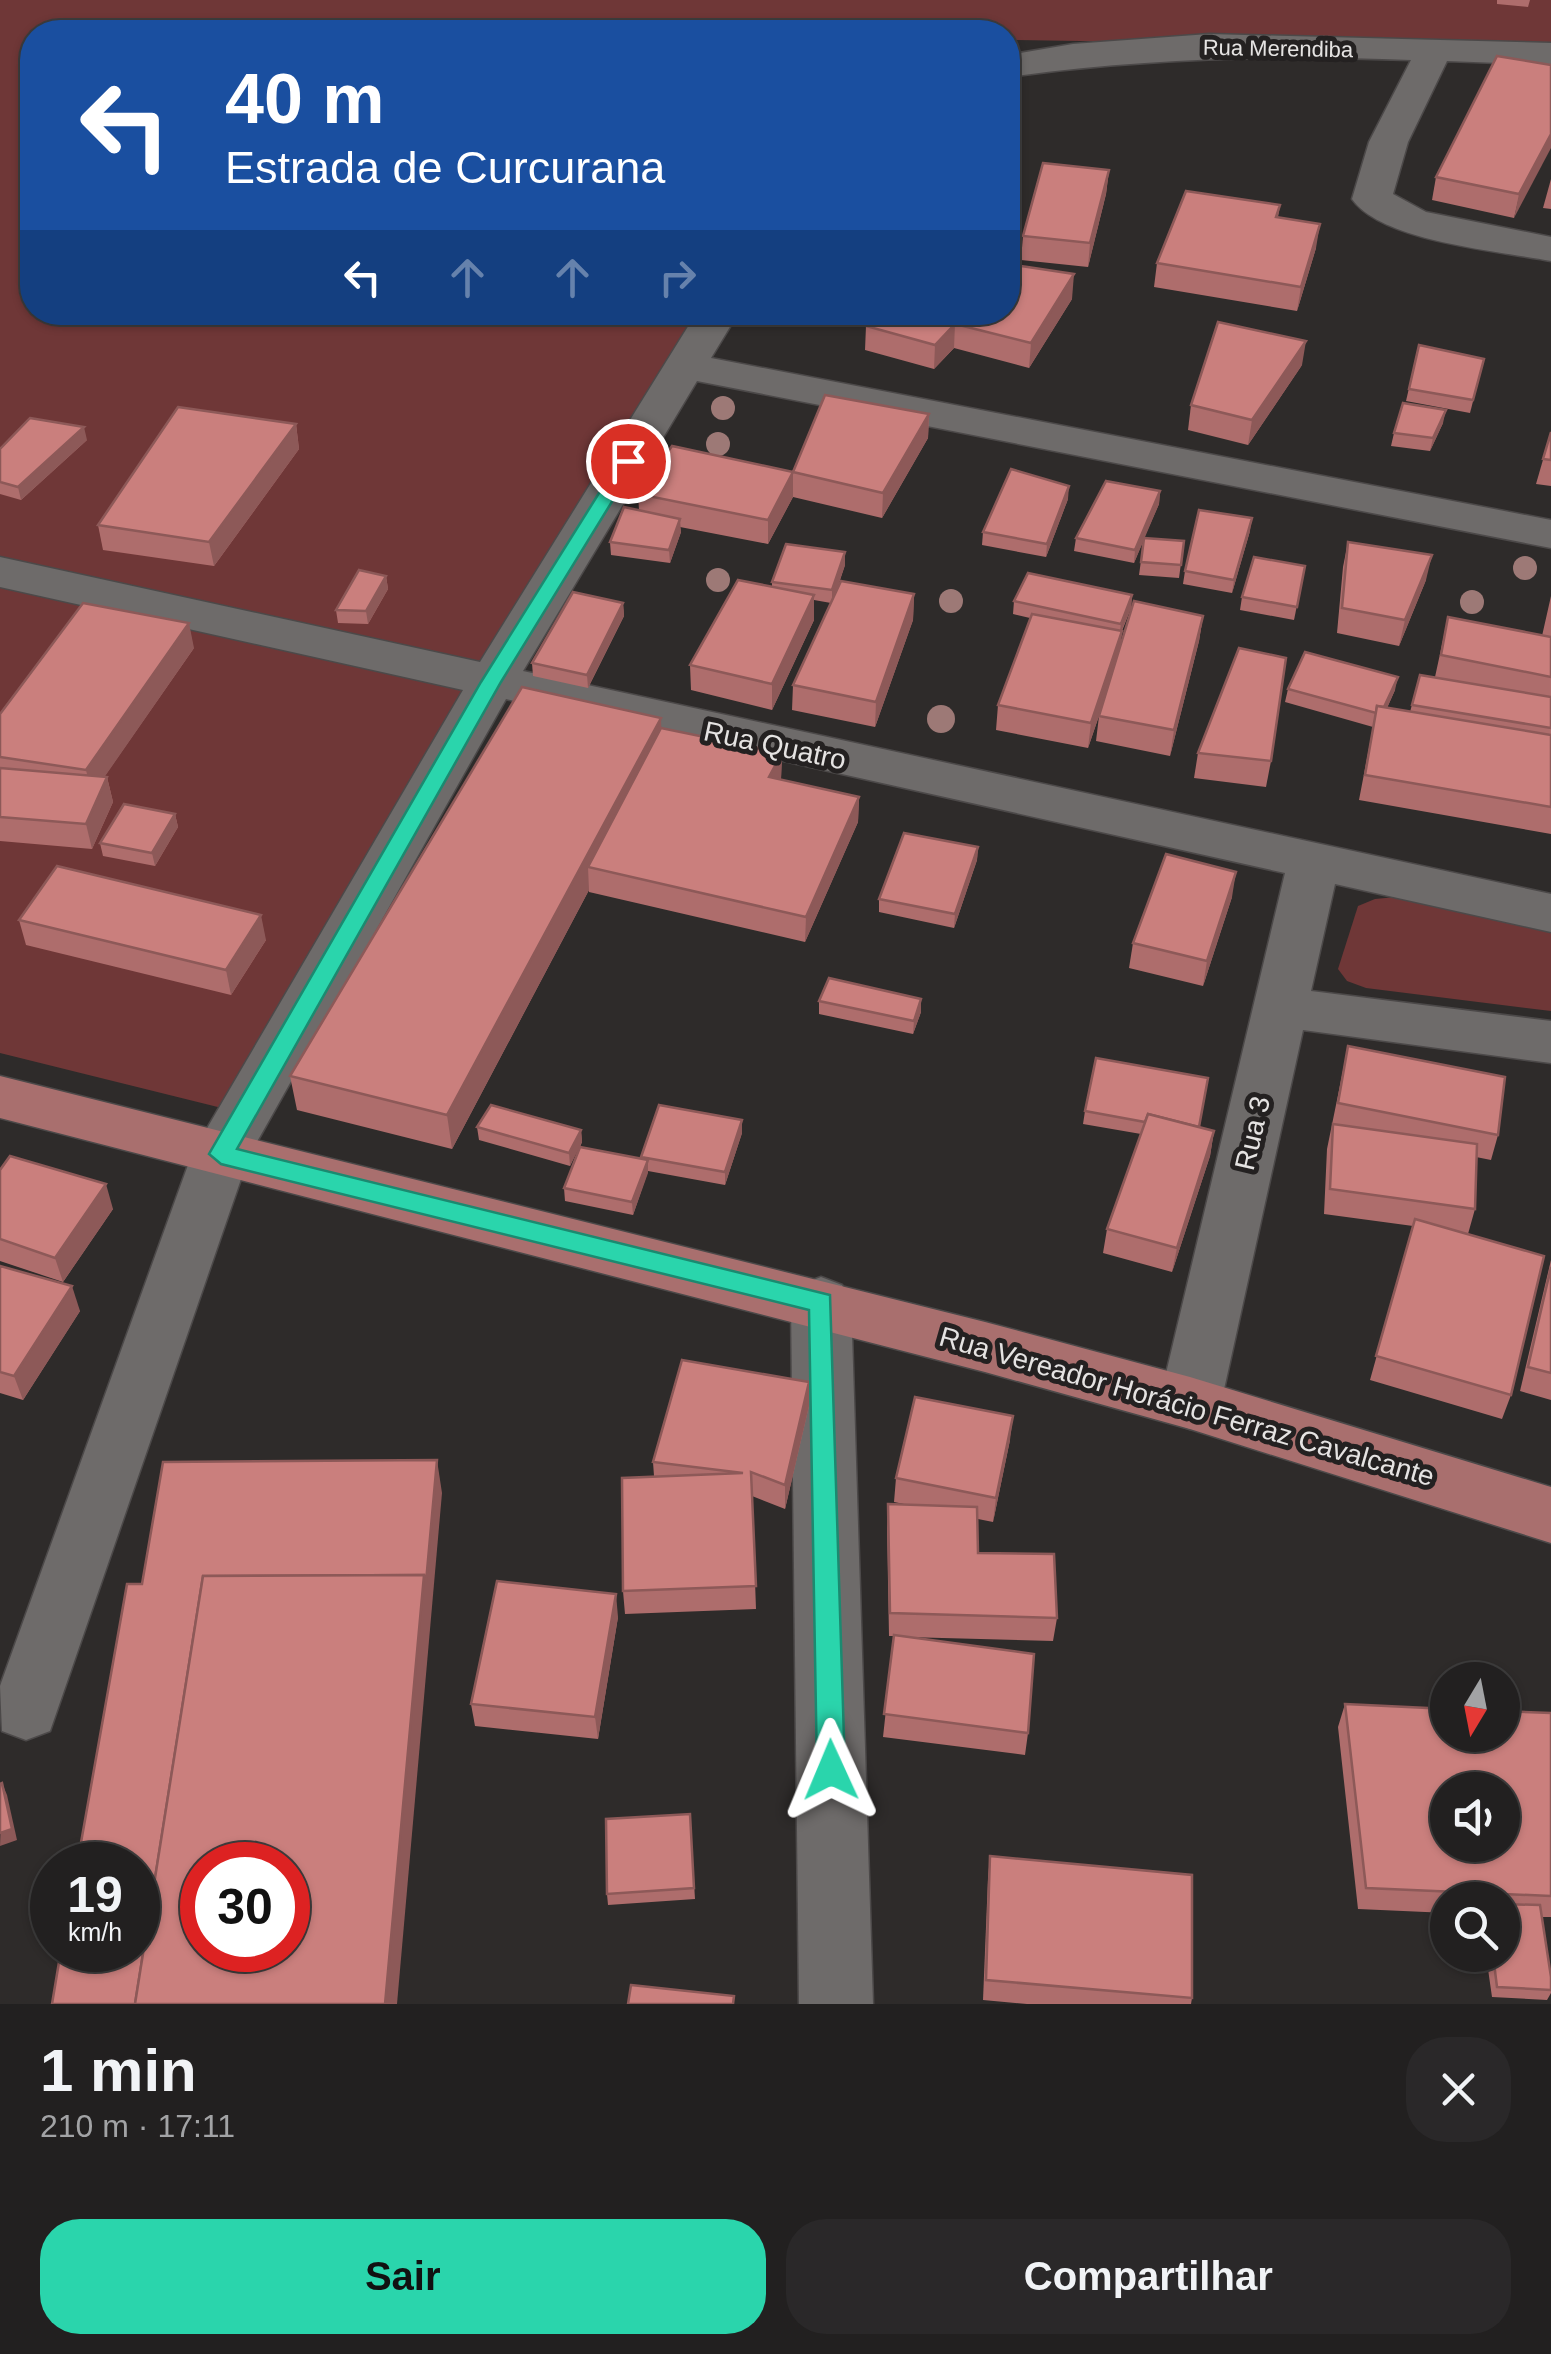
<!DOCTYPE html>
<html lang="pt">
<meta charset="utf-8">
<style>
:root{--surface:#222020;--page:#2a2829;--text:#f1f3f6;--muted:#a2a3a5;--line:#3f3e3e;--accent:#2ad5ac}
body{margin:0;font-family:Helvetica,sans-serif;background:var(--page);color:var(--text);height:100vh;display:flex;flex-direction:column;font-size:38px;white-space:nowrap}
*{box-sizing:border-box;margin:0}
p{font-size:32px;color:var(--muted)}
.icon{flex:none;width:55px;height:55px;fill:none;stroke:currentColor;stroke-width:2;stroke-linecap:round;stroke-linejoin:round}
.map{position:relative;height:2004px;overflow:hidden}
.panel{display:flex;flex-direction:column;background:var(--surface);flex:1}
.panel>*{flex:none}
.top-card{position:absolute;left:20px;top:20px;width:1000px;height:305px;border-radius:40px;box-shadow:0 2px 8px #0004,0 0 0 2px var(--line);background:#1a4fa0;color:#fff;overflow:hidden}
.needle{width:65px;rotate:190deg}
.tools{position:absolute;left:1430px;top:1662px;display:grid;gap:20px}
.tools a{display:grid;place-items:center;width:90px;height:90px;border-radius:50%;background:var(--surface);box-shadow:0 2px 8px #0004,0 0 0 2px var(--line);font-size:50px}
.speed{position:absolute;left:30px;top:1842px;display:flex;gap:20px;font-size:50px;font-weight:700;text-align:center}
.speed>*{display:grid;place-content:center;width:130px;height:130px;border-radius:50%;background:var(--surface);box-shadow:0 2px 8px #0004,0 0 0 2px var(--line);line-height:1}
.speed small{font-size:25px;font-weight:400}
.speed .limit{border:15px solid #d22;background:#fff;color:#111}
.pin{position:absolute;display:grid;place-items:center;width:85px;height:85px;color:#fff;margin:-42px;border:5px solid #fff;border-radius:50%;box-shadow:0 2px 10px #0007}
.me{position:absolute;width:110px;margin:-55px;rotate:359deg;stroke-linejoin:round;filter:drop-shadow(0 0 8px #0008)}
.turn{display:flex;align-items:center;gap:35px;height:210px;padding:0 40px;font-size:45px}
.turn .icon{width:130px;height:130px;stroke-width:2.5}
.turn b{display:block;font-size:70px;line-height:85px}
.lanes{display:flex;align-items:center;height:95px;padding:0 40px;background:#0003;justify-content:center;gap:50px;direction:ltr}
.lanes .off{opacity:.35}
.round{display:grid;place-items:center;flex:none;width:105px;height:105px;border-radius:40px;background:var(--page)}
.overview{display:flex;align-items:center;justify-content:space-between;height:170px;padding:0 40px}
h1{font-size:60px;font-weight:800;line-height:75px}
.button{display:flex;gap:20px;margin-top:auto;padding:20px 40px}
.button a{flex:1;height:115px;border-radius:40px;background:var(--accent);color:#111;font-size:40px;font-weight:800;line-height:115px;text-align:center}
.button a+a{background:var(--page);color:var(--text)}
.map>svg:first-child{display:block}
.green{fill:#6f3737}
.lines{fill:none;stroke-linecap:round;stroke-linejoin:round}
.minor-casing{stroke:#4c4949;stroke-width:3}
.primary-casing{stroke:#4c4949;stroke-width:3}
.minor{fill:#6e6b6a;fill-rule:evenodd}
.primary{fill:#a96f6e;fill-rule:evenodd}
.tree{fill:#9d7976}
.wall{fill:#ae6d6c}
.shaded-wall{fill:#8d5958}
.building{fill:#ca7f7d;stroke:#8d5958;stroke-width:2.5;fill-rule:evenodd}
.route{fill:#2ad5ac;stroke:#1b8a70;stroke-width:2.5}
.labels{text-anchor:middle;stroke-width:10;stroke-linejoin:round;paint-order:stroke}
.far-street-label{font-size:22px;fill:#e5e3e2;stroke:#242121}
.street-label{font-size:28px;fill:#e5e3e2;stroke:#242121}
</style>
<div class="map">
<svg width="1551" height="2004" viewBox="0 0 1551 2004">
<rect width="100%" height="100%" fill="#2e2b2a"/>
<g class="green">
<path d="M0,0H1551V48L1008,40V32H32V312L710,313L246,1114L0,1053Z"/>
<path d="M1406,896L1551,932V1011L1366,988L1347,981L1338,969L1358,906L1375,899Z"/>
</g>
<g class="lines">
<defs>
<g id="minor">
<path d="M1209,34L1551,43V65L1447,61L1408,142L1393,194L1426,212L1551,237V261C1501,251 1382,242 1352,199L1369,142L1411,60C1272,55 1145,58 1008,77V55L1073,44Z"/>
<path d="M697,312H739L711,358L1551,520V548L697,381L523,671L1551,894V932L1335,884L1311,991L1551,1021V1063L1303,1030L1221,1403L1212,1421L1190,1429L1168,1421L1159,1403L1285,873L506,699L249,1156L50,1731L26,1740L2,1731L0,1686L192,1154L463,690L0,587V557L480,662Z"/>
<path d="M821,1277L842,1285L851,1302L873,2004H799L791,1302L800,1285Z"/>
</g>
<path id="primary" d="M0,1076L985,1322L1190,1377L1551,1487V1543L1190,1429L985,1372L0,1118Z"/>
</defs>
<use href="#minor" class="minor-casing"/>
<use href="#primary" class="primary-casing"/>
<use href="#minor" class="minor"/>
<use href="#primary" class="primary"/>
</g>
<g class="tree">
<circle cx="723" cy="408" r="12"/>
<circle cx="718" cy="444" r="12"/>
<circle cx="1525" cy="568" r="12"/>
<circle cx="718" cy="580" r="12"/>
<circle cx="951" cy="601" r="12"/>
<circle cx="1472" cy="602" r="12"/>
<circle cx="941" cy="719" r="14"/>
</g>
<g class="wall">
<path d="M1497,0H1530L1528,7L1497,4Z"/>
<path d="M1551,65L1514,218L1432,200L1436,177Z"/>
<path d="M1109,170L1106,194L1088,267L1021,260L1023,236Z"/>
<path d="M1551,179V209L1543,208Z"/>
<path d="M1280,205L1278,217L1316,248L1297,311L1154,287L1157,263Z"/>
<path d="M1072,299L1029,368L954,348L934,369L865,350L866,326Z"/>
<path d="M1419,345L1484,359L1470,413L1406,401Z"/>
<path d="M1302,365L1248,445L1188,430L1191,405Z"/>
<path d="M929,414L928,438L882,518L793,497L768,544L680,527L681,532L670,563L611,555L610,542L639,510L638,494L793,472Z"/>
<path d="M1443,423L1430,451L1391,446L1394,433Z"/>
<path d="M296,424L299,449L214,566L103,550L98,525Z"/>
<path d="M1551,432V486L1536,484Z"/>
<path d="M87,440L21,500L0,494V449Z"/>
<path d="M1160,491L1159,504L1144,538L1184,541L1179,578L1139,575L1144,539L1134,563L1074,551L1076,538Z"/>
<path d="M1068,499L1046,557L982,545L983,532Z"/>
<path d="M1250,531L1232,593L1183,584L1185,571Z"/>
<path d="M1348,542L1426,580L1399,646L1337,633L1343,567Z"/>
<path d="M845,565L835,595L914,594L913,620L875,727L792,710L793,685L831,603L814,600V620L772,710L691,690L690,665L772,586V582Z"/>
<path d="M1305,566L1294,620L1240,610L1242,597Z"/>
<path d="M386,576L388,589L368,624L338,623L336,610Z"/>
<path d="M1132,595L1131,608L1122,631L1120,649L1203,616L1199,641L1170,756L1096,741L1099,716L1088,748L996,730L998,705L1030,618L1013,614L1014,601Z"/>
<path d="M1551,596V834L1359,800L1373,727L1285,702L1288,689L1395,690L1387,708L1410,712L1420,675L1435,677L1448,617L1542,636Z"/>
<path d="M623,603L624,616L588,688L533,676L532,663Z"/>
<path d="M194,648L104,777H107L113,802L92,849L0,841V714Z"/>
<path d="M661,718V728L782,753L781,780L859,797L858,822L805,942L589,892V890L452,1149L297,1110L290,1076Z"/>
<path d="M1198,753L1271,761L1266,787L1194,778Z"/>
<path d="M175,814L178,827L155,866L103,856L100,843Z"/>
<path d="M978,847L977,860L954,928L879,912V899Z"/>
<path d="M1232,897L1203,986L1129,968L1133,943Z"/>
<path d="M19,920L266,940L231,995L26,945Z"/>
<path d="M921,999V1012L913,1034L819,1014V1001Z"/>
<path d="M1348,1046L1498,1135L1491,1160L1476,1157L1475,1209L1468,1234L1511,1395L1502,1419L1370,1380L1413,1226L1324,1214L1327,1149Z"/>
<path d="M1085,1111L1199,1127L1214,1131L1210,1156L1172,1272L1103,1253L1107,1229L1141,1134L1083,1124Z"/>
<path d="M742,1120V1133L725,1185L648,1171L633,1215L565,1201L564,1188L579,1147L570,1166L479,1140L477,1127L581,1130L582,1142L580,1147L641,1159V1157Z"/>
<path d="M0,1170L113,1209L63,1282L0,1261Z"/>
<path d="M1551,1260V1400L1520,1391Z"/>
<path d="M0,1266L80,1311L23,1400L0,1393Z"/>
<path d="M809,1406L785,1509L752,1496L756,1609L625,1614L623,1591L654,1476L653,1462Z"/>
<path d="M1010,1440L993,1522L978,1519V1553L1057,1618L1053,1641L905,1637L1028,1733L1025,1755L883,1737L894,1636H889L887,1528L888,1504L909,1505L894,1502L896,1478Z"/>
<path d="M618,1617L598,1739L475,1726L471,1704Z"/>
<path d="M1345,1704L1551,1713V1917H1542L1551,1977V1993L1547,2000L1492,1997L1486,1955H1502V1900H1448V1913L1358,1909L1338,1727Z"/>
<path d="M690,1814L695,1899L608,1905L607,1894Z"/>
<path d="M990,1856L1192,1998L1191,2004H1027L983,2000L988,1878Z"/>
</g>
<g class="shaded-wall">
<path d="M1551,134V148L1514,218L1519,194Z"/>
<path d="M1109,170L1106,194L1088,267L1090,243Z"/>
<path d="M1320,224L1316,248L1297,311L1301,287Z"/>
<path d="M1074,274L1072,299L1029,368L1031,343Z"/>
<path d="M955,324L954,348L934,369L935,345Z"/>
<path d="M1306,341L1302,365L1248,445L1252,420Z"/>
<path d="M1446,410L1443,423L1430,451L1433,438Z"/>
<path d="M929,414L928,438L882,518L883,493Z"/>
<path d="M296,424L299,449L214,566L209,542Z"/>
<path d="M84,427L87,440L21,500L18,487Z"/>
<path d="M793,472V497L768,544V520Z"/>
<path d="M1069,486L1068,499L1046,557L1047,544Z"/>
<path d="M1160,491L1159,504L1134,563L1135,550Z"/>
<path d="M1252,518L1250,531L1232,593L1234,580Z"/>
<path d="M680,519L681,532L670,563L669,550Z"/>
<path d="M845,552V565L832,603V590Z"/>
<path d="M1432,555L1426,580L1399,646L1405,620Z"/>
<path d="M386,576L388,589L368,624L366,611Z"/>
<path d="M914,594L913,620L875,727L876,702Z"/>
<path d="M814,595V620L772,710V684Z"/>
<path d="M1132,595L1131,608L1119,637L1121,624Z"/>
<path d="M623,603L624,616L588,688L587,675Z"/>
<path d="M1203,616L1199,641L1170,756L1174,730Z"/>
<path d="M189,623L194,648L92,795L86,770Z"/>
<path d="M1122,631L1119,656L1088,748L1091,723Z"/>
<path d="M1398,677L1395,690L1378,728L1380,715Z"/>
<path d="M661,718L662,753L588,867L589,890L452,1149L447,1115Z"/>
<path d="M782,753L781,778L770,803L769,777Z"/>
<path d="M107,777L113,802L92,849L86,824Z"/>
<path d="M859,797L858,822L805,942L806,917Z"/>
<path d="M175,814L178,827L155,866L152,853Z"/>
<path d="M978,847L977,860L954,928L955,914Z"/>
<path d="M1236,872L1232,897L1203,986L1207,961Z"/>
<path d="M261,915L266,940L231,995L226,970Z"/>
<path d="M921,999V1012L913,1034L914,1021Z"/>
<path d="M742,1120V1133L725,1185V1172Z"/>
<path d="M581,1130L582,1142L570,1166L569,1153Z"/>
<path d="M1214,1131L1210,1156L1172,1272L1177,1248Z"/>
<path d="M648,1160V1173L633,1215L632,1202Z"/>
<path d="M106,1184L113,1209L63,1282L55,1258Z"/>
<path d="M72,1286L80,1311L23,1400L14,1376Z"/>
<path d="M809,1382V1406L785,1509V1485Z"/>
<path d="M1013,1416L1010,1440L993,1522L996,1498Z"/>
<path d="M437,1460L442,1493L397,2004H385L424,1575Z"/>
<path d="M616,1594L618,1617L598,1739L595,1717Z"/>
<path d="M2,1783L7,1795L17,1840L0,1846Z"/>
</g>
<g class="building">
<path d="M1497,56L1551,65V134L1519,194L1436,177Z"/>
<path d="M1043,163L1109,170L1090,243L1023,236Z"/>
<path d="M1186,191L1280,205L1276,217L1320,224L1301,287L1157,263Z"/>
<path d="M1008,264L1074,274L1031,343L955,324L935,345L866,326L873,312H1008Z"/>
<path d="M1218,322L1306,341L1252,420L1191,405Z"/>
<path d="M1419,345L1484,359L1473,400L1409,389Z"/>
<path d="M825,395L929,414L883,493L793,472L768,520L638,494L672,446L793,472Z"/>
<path d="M1403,403L1446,410L1433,438L1394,433Z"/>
<path d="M178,407L296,424L209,542L98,525Z"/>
<path d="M30,418L84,427L18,487L0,482V449Z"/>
<path d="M1551,432V460L1543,459Z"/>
<path d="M1011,469L1069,486L1047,544L983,532Z"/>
<path d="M1106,481L1160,491L1135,550L1076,538Z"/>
<path d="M624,507L680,519L669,550L610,542Z"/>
<path d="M1199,510L1252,518L1234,580L1185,571Z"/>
<path d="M1144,538L1184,541L1181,565L1141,562Z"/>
<path d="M1348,542L1432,555L1405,620L1342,608Z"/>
<path d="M786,544L845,552L832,590L772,582Z"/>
<path d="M1254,557L1305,566L1297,607L1242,597Z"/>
<path d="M359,570L386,576L366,611L336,610Z"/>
<path d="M1028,573L1132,595L1121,624L1014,601Z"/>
<path d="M738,580L814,595L772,684L690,665Z"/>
<path d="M841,581L914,594L876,702L793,685Z"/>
<path d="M573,592L623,603L587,675L532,663Z"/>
<path d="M1134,601L1203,616L1174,730L1099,716Z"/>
<path d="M83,603L189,623L86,770L0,757V714Z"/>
<path d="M1032,614L1122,631L1091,723L998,705Z"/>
<path d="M1448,617L1551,637V677L1441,655Z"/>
<path d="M1239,648L1286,658L1271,761L1198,753Z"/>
<path d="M1305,652L1398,677L1384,707L1377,706L1376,713L1288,689Z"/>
<path d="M1420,675L1551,697V728L1412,705Z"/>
<path d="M522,687L661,718L447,1115L290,1076Z"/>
<path d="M1377,706L1551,735V807L1365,775Z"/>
<path d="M661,728L782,753L769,777L859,797L806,917L588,867Z"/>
<path d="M0,768L107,777L86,824L0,817Z"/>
<path d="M124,804L175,814L152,853L100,843Z"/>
<path d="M904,833L978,847L955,914L879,899Z"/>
<path d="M1166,854L1236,872L1207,961L1133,943Z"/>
<path d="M57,866L261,915L226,970L19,920Z"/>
<path d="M829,978L921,999L914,1021L819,1001Z"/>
<path d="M1348,1046L1505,1077L1498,1135L1338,1103Z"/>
<path d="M1096,1058L1208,1078L1199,1127L1148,1114L1145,1122L1085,1111Z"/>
<path d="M491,1105L581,1130L569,1153L477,1127Z"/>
<path d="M659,1105L742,1120L725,1172L641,1157Z"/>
<path d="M1148,1114L1214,1131L1177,1248L1107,1229Z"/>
<path d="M1333,1124L1477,1144L1475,1209L1330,1189Z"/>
<path d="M580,1147L648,1160L632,1202L564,1188Z"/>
<path d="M10,1156L106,1184L55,1258L0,1239V1170Z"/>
<path d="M1415,1219L1544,1256L1511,1395L1376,1356Z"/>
<path d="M0,1266L72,1286L14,1376L0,1372Z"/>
<path d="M1551,1267V1373L1528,1367Z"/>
<path d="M682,1360L809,1382L785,1485L751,1472L756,1586L623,1591L622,1478L743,1473L653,1462Z"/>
<path d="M915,1397L1013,1416L996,1498L896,1478Z"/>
<path d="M437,1460L426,1582L424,1575L203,1576L135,2004H52L61,1950H138V1865H77L127,1584H142L163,1462Z"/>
<path d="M888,1504L977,1507L978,1553L1054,1554L1057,1618L890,1613Z"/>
<path d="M424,1575L385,2004H135L203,1576ZM202,1865H288V1950H202Z"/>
<path d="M497,1581L616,1594L595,1717L471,1704Z"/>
<path d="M894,1635L1034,1654L1028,1733L884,1714Z"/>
<path d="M1345,1704L1448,1709V1735H1502V1711L1551,1713V1896L1366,1888ZM1448,1790H1502V1845H1448Z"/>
<path d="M2,1783L12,1829L0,1833V1784Z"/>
<path d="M690,1814L694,1888L607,1894L606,1819Z"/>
<path d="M990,1856L1192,1875V1998L986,1980Z"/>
<path d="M1502,1904L1540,1905L1551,1977V1990L1497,1987L1493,1955H1502Z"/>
<path d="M631,1985L734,1996L733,2004H628Z"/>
</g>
<path class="route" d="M628,455L637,461L501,682L237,1149L830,1295L845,1770L841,1780L831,1784L821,1780L817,1770L809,1310L221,1164L209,1154L481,682L619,461Z"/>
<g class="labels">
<g class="far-street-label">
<text transform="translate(1278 48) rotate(1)" y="8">Rua Merendiba</text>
</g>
<g class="street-label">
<text transform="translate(775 745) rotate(12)" y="10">Rua Quatro</text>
<text transform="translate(1252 1133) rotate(-77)" y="10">Rua 3</text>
<text transform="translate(1187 1406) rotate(16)" y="10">Rua Vereador Horácio Ferraz Cavalcante</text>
</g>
</g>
</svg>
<div class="tools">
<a><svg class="needle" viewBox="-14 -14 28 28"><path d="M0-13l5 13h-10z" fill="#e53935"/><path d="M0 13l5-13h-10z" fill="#a2a3a5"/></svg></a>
<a><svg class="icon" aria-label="sound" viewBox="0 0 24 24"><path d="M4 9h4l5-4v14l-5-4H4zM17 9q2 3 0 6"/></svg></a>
<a><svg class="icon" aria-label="search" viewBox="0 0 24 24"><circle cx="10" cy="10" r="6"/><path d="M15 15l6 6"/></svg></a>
</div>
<div class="speed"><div>19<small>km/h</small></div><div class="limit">30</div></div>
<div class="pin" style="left:628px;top:461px;background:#d93025"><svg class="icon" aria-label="arrive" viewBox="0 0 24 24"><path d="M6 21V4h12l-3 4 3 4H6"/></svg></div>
<svg class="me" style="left:831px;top:1770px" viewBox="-20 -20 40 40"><path d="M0-17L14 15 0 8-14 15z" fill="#2ad5ac" stroke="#fff" stroke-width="4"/></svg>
<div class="top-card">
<div class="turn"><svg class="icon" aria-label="left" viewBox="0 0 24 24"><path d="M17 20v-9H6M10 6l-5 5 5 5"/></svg><div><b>40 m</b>Estrada de Curcurana</div></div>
<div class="lanes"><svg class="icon" aria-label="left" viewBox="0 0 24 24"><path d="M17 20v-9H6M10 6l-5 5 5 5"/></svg><svg class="icon off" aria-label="ahead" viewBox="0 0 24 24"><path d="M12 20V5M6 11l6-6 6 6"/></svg><svg class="icon off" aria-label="ahead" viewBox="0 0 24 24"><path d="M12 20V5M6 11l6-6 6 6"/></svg><svg class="icon off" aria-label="right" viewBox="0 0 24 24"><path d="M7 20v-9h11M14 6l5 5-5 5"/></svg></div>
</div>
</div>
<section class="panel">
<div class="overview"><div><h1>1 min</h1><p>210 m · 17:11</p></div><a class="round"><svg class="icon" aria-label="close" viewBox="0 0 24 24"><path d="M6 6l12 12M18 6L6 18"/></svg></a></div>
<div class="button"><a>Sair</a><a>Compartilhar</a></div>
</section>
